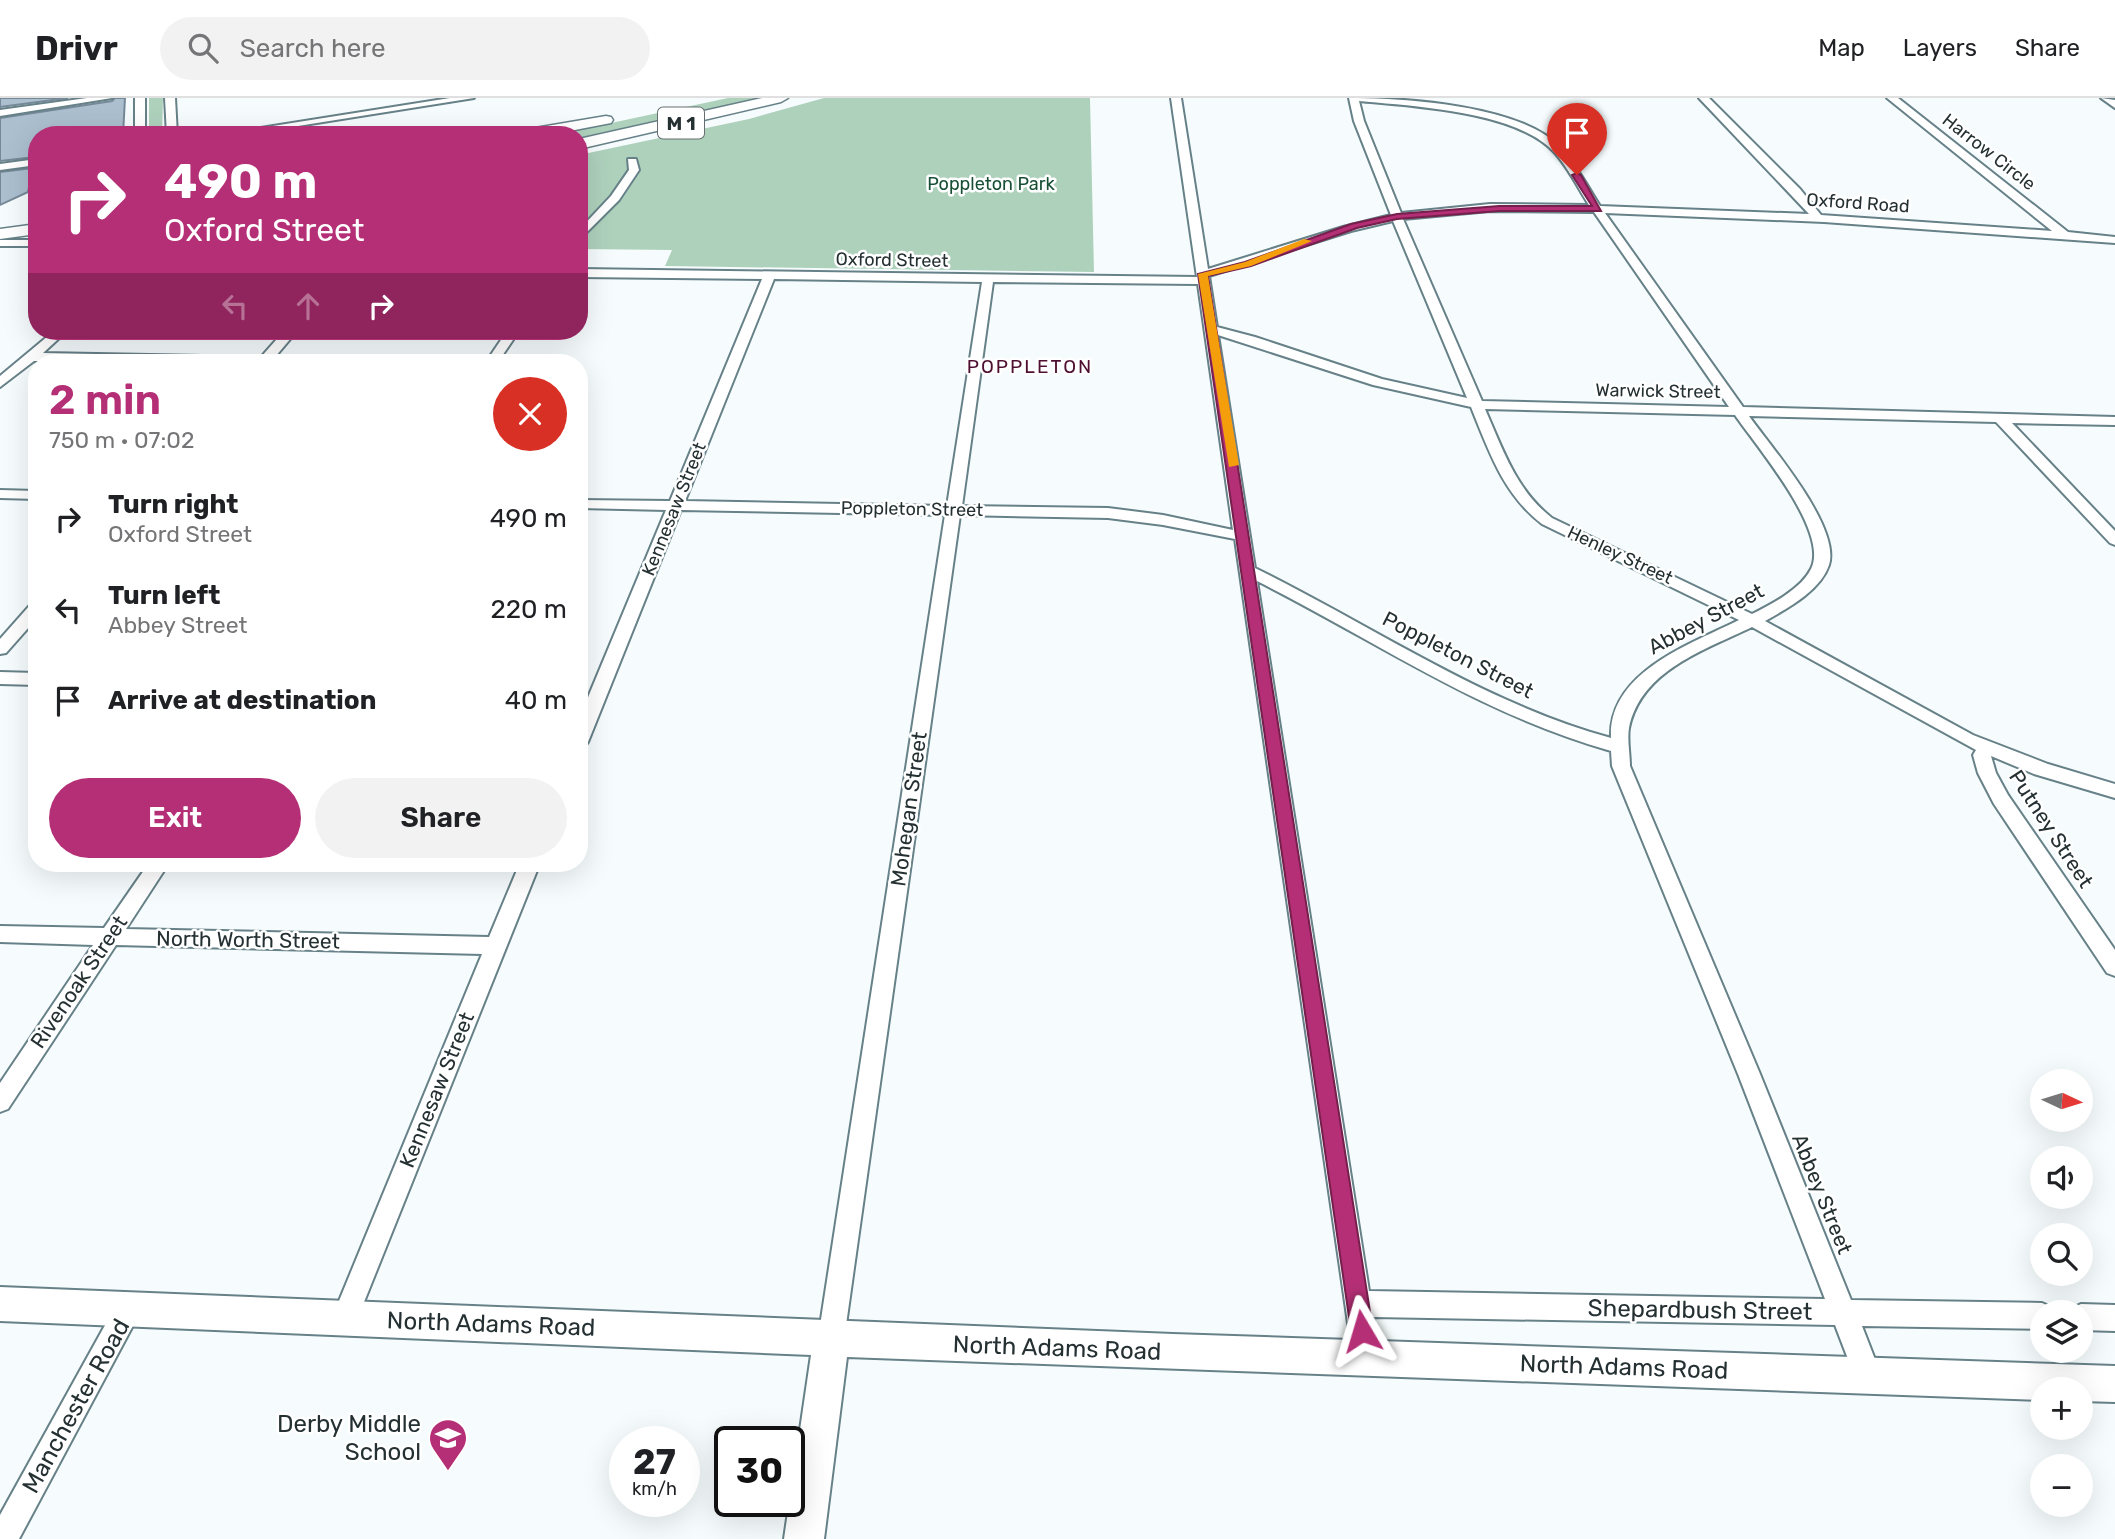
<!DOCTYPE html>
<meta charset="utf-8">
<style>
:root{--surface:#fff;--page:#f2f2f2;--text:#202124;--muted:#757577;--line:#e0e0e0;--accent:#b42f75}
body{margin:0;font-family:Rubik,sans-serif;background:var(--page);color:var(--text);height:100vh;display:flex;flex-direction:column;font-size:26px;white-space:nowrap}
*{box-sizing:border-box;margin:0}
p{font-size:23px;color:var(--muted)}
.icon{flex:none;width:38px;height:38px;fill:none;stroke:currentColor;stroke-width:2;stroke-linecap:round;stroke-linejoin:round}
.map{position:relative;flex:1;overflow:hidden}
.side{position:absolute;left:28px;top:256px;width:560px;height:518px;display:flex;flex-direction:column;background:var(--surface);border-radius:28px;box-shadow:0 7px 28px #0002}
.side>*{flex:none}
.hud{position:absolute;left:28px;top:28px;width:560px;height:214px;border-radius:28px;box-shadow:0 7px 28px #0002;background:#b42f75;color:#fff;overflow:hidden}
.needle{width:46px;rotate:94deg}
.buttons{position:absolute;left:2030px;top:971px;display:grid;gap:14px}
.buttons a{display:grid;place-items:center;width:63px;height:63px;border-radius:50%;background:var(--surface);box-shadow:0 7px 28px #0002;font-size:35px}
.speed{position:absolute;left:609px;top:1328px;display:flex;gap:14px;font-size:35px;font-weight:700;text-align:center}
.speed>*{display:grid;place-content:center;width:91px;height:91px;border-radius:50%;background:var(--surface);box-shadow:0 7px 28px #0002;line-height:1}
.speed small{font-size:18px;font-weight:400}
.speed .limit{border:4px solid #111;border-radius:10px;background:#fff;color:#111}
.pin{position:absolute;display:grid;place-items:center;width:60px;height:60px;color:#fff;margin:-72px -30px;border-radius:50% 50% 50% 0;rotate:-45deg;box-shadow:0 0 7px #0007}
.pin .icon{rotate:45deg}
.me{position:absolute;width:77px;margin:-38px;rotate:353deg;stroke-linejoin:round;filter:drop-shadow(0 0 5px #0008)}
.turn{display:flex;align-items:center;gap:24px;height:147px;padding:0 21px;font-size:32px}
.turn .icon{width:91px;height:91px;stroke-width:2.5}
.turn b{display:block;font-size:49px;line-height:60px}
.lanes{display:flex;align-items:center;height:66px;padding:0 21px;background:#0003;justify-content:center;gap:35px;direction:ltr}
.lanes .off{opacity:.35}
.round{display:grid;place-items:center;flex:none;width:74px;height:74px;border-radius:37px;background:var(--page)}
.headline{display:flex;align-items:center;justify-content:space-between;height:119px;padding:0 21px}
h1{font-size:42px;font-weight:600;line-height:52px;color:var(--accent)}
.primary-button{display:flex;gap:14px;margin-top:auto;padding:14px 21px}
.primary-button a{flex:1;height:80px;border-radius:42px;background:var(--accent);color:#fff;font-size:28px;font-weight:600;line-height:80px;text-align:center}
.primary-button a+a{background:var(--page);color:var(--text)}
ul{padding:0;list-style:none}
li{display:flex;align-items:center;gap:21px;height:91px;padding:0 21px}
li div{flex:1}
li b{display:block;font-size:26px}
li em{font-style:normal}
header{display:flex;align-items:center;gap:42px;box-sizing:border-box;height:98px;padding:0 35px;background:var(--surface);border-bottom:2px solid var(--line)}
header strong{font-size:33px}
nav{display:flex;gap:38px;margin-inline-start:auto;font-size:24px}
.search{width:490px;height:63px;background:var(--page);display:flex;align-items:center;gap:18px;box-sizing:border-box;padding:0 24px;border-radius:38px;color:var(--muted);font-size:26px}
.map>svg:first-child{display:block}
.green{fill:#aed1bc}
.building{fill:#acbfcf;stroke:#768998;stroke-width:2}
.lines{fill:none;stroke-linecap:round;stroke-linejoin:round}
.street-casing{stroke:#678188;stroke-width:4}
.secondary-casing{stroke:#678188;stroke-width:4}
.primary-casing{stroke:#678188;stroke-width:3}
.street{fill:#fff;fill-rule:evenodd}
.secondary{fill:#fff;fill-rule:evenodd}
.primary{fill:#fff;fill-rule:evenodd}
.route{fill:#b42f75;stroke:#751f4c;stroke-width:2}
.slow{fill:#f59e0b}
.labels{text-anchor:middle;stroke-width:5;stroke-linejoin:round;paint-order:stroke}
.far-street-label{font-size:18px;fill:#253033;stroke:#fff}
.far-park-label{font-size:18px;fill:#185036;stroke:#fff}
.shield{fill:#fff;stroke:#666e70;stroke-width:2}
.shield-label{font-size:19px;font-weight:bold;fill:#253033}
.far-neighbourhood-label{font-size:19px;letter-spacing:2px;fill:#4e0f30;stroke:#fff}
.street-label{font-size:21px;fill:#253033;stroke:#fff}
.near-street-label{font-size:24px;fill:#253033;stroke:#fff}
.near-poi-label{font-size:24px;fill:#253033;stroke:#fff;text-anchor:end}
</style>
<header>
<strong>Drivr</strong>
<div class="search"><svg class="icon" aria-label="search" viewBox="0 0 24 24"><circle cx="10" cy="10" r="6"/><path d="M15 15l6 6"/></svg>Search here</div>
<nav><a>Map</a><a>Layers</a><a>Share</a></nav>
</header>
<div class="map">
<svg width="2115" height="1441" viewBox="0 0 2115 1441">
<rect width="100%" height="100%" fill="#f6fcfd"/>
<g class="green">
<path d="M149,0H163L162,37H149Z"/>
<path d="M728,0H762L579,40V37H555Z"/>
<path d="M824,0H1090L1094,174L665,168L672,152L579,151V57L749,21Z"/>
</g>
<g class="building">
<path d="M0,0H68L0,9Z"/>
<path d="M115,0H125L123,37H37L35,59L0,63V20L112,3Z"/>
<path d="M33,70L28,94L0,107V74Z"/>
</g>
<g class="lines">
<defs>
<g id="street">
<path d="M87,0H112L0,18V12Z"/>
<rect x="135" y="0" width="10" height="37"/>
<path d="M165,0H175L177,37H167Z"/>
<path d="M450,0H474L242,37H216Z"/>
<path d="M1171,0H1181L1208,171L1343,129L1391,117L1354,23L1349,0C1404,0 1522,7 1561,50C1576,66 1588,89 1600,108L1809,116L1699,0H1709L1800,91L1821,117L2052,133L1887,0H1898L2068,134L2115,139V145L1824,124L1605,115L1743,309L2115,319V327L2012,325L2115,433V447L2110,445L1996,324L1749,318C1771,349 1841,429 1829,467C1820,493 1788,510 1765,523L1973,637L2048,666L2115,686V700L2034,676L1991,658L1996,675L2008,697L2115,852V878L2107,875L1994,706L1978,675L1973,657L1976,652L1752,529C1705,552 1641,572 1629,630C1627,641 1630,656 1630,668L1760,976L1851,1202L2042,1205L2051,1209L2054,1214H2042V1231L1862,1228L1881,1277L1878,1287L1868,1290L1858,1287L1835,1227L1373,1219L1379,1260L1375,1269L1366,1273L1357,1269L1353,1260L1235,441L1163,427L1108,420L960,417L844,1241L840,1250L831,1254L822,1250L818,1241L945,417L681,412L588,644L585,648L579,650V621L666,412L579,410V402L670,403L762,181L579,179V171L1197,179ZM1359,3C1411,8 1517,13 1554,54C1568,69 1578,90 1589,107L1490,106L1401,115L1364,23ZM1490,113L1594,114L1729,309L1482,303L1403,121ZM1393,123L1467,300L1382,281L1255,239L1217,229L1209,178L1351,133ZM774,181L982,184L947,408L685,403ZM993,184L1198,186L1233,432L1163,417L1108,410L962,408ZM1218,237L1373,287L1471,309C1489,353 1503,396 1542,426L1739,522C1691,546 1608,574 1611,640C1483,605 1373,528 1255,470ZM1485,311L1735,317C1757,349 1830,434 1811,471C1801,491 1772,506 1752,516L1552,420C1516,392 1503,352 1485,311ZM1257,483C1378,544 1478,615 1611,653L1612,668L1738,976L1825,1201L1369,1193Z"/>
<path d="M2101,0L2115,2V10Z"/>
<path d="M37,61V67L0,72V66Z"/>
<path d="M628,61H636L639,72L619,102L579,142V132L611,98L629,72Z"/>
<rect x="0" y="142" width="37" height="6"/>
<path d="M54,233H67L43,255L261,259L284,233H297L275,259L370,260L376,264L34,263L0,289V278Z"/>
<path d="M507,233H519L498,264H486Z"/>
<path d="M0,392L37,393V401L0,400Z"/>
<path d="M37,505V520L6,555L0,556V541L31,506Z"/>
<path d="M0,574L37,575V587L0,586Z"/>
<path d="M149,765H169L126,831L489,839L520,765H540L354,1229L345,1233L336,1229L332,1220L482,856L116,847L8,1011L0,1014V985L93,847L0,844V828L104,830Z"/>
<path d="M128,1198L137,1202L141,1211L137,1220L19,1441H0V1417L119,1202Z"/>
<path d="M2081,1206L2115,1207V1233L2081,1232V1214H2070L2072,1210Z"/>
</g>
<path id="secondary" d="M0,1189L1173,1236L2115,1268V1304L2081,1303V1292H2042V1302L847,1259L824,1441H784L811,1257L0,1223Z"/>
<g id="primary">
<path d="M762,0H788L781,4L579,51V41Z"/>
<path d="M606,18L611,19L613,22L611,25L549,37H516L523,32Z"/>
<path d="M37,126V136L0,141V131Z"/>
</g>
</defs>
<use href="#street" class="street-casing"/>
<use href="#secondary" class="secondary-casing"/>
<use href="#primary" class="primary-casing"/>
<use href="#street" class="street"/>
<use href="#secondary" class="secondary"/>
<use href="#primary" class="primary"/>
</g>
<path class="route" d="M1577,75L1581,77L1601,113H1499L1397,121L1357,130L1251,168L1208,178L1373,1233L1370,1241L1362,1244L1354,1241L1351,1233L1198,176L1245,164L1351,126L1397,116L1499,108H1592L1572,77Z"/>
<path class="slow" d="M1304,141L1312,143L1251,168L1208,178L1239,367L1229,369L1198,176L1245,164Z"/>
<defs>
<symbol id="school-pin" viewBox="-11 -11 22 30"><path d="M0 17L-7.5 6A9.5 9.5 0 1 1 7.5 6Z" fill="#b42f75" stroke="#fff"/><path d="M0-5L7-2L0 1L-7-2ZM-4 1L0 2.5L4 1V4Q0 6-4 4Z" fill="#fff"/></symbol>
</defs>
<g fill-rule="evenodd">
<use href="#school-pin" x="426" y="1318" width="44" height="60"/>
</g>
<g class="labels">
<g class="far-street-label">
<text transform="translate(1989 54) rotate(38)" y="6">Harrow Circle</text>
<text transform="translate(1858 105) rotate(4)" y="6">Oxford Road</text>
<text transform="translate(892 162) rotate(1)" y="6">Oxford Street</text>
<text transform="translate(1658 293) rotate(1)" y="6">Warwick Street</text>
<text transform="translate(674 411) rotate(-68)" y="6">Kennesaw Street</text>
<text transform="translate(912 411) rotate(1)" y="6">Poppleton Street</text>
<text transform="translate(1620 457) rotate(25)" y="6">Henley Street</text>
</g>
<g class="far-park-label">
<text x="991" y="92">Poppleton Park</text>
</g>
<rect class="shield" x="658" y="9.5" width="46" height="31" rx="5"/>
<g class="shield-label">
<text x="681" y="32">M 1</text>
</g>
<g class="far-neighbourhood-label">
<text x="1030" y="275">POPPLETON</text>
</g>
<g class="street-label">
<text transform="translate(1706 521) rotate(-28)" y="7">Abbey Street</text>
<text transform="translate(1458 557) rotate(27)" y="7">Poppleton Street</text>
<text transform="translate(909 711) rotate(-82)" y="7">Mohegan Street</text>
<text transform="translate(2051 731) rotate(57)" y="7">Putney Street</text>
<text transform="translate(248 842) rotate(1)" y="7">North Worth Street</text>
<text transform="translate(79 884) rotate(-56)" y="7">Rivenoak Street</text>
<text transform="translate(437 992) rotate(-68)" y="7">Kennesaw Street</text>
<text transform="translate(1822 1096) rotate(68)" y="7">Abbey Street</text>
</g>
<g class="near-street-label">
<text transform="translate(1700 1212) rotate(1)" y="8">Shepardbush Street</text>
<text transform="translate(491 1226) rotate(2)" y="8">North Adams Road</text>
<text transform="translate(1057 1250) rotate(2)" y="8">North Adams Road</text>
<text transform="translate(1624 1269) rotate(2)" y="8">North Adams Road</text>
<text transform="translate(76 1308) rotate(-61)" y="8">Manchester Road</text>
</g>
<g class="near-poi-label">
<text x="421" y="1334">Derby Middle<tspan x="421" dy="28">School</tspan></text>
</g>
</g>
</svg>
<div class="buttons">
<a><svg class="needle" viewBox="-14 -14 28 28"><path d="M0-13l5 13h-10z" fill="#e53935"/><path d="M0 13l5-13h-10z" fill="#757577"/></svg></a>
<a><svg class="icon" aria-label="sound" viewBox="0 0 24 24"><path d="M4 9h4l5-4v14l-5-4H4zM17 9q2 3 0 6"/></svg></a>
<a><svg class="icon" aria-label="search" viewBox="0 0 24 24"><circle cx="10" cy="10" r="6"/><path d="M15 15l6 6"/></svg></a>
<a><svg class="icon" aria-label="layers" viewBox="0 0 24 24"><path d="M12 4l9 5-9 5-9-5zM3 14l9 5 9-5"/></svg></a>
<a>+</a>
<a>−</a>
</div>
<div class="speed"><div>27<small>km/h</small></div><div class="limit">30</div></div>
<div class="pin" style="left:1577px;top:77px;background:#d93025"><svg class="icon" aria-label="arrive" viewBox="0 0 24 24"><path d="M6 21V4h12l-3 4 3 4H6"/></svg></div>
<svg class="me" style="left:1362px;top:1233px" viewBox="-20 -20 40 40"><path d="M0-17L14 15 0 8-14 15z" fill="#b42f75" stroke="#fff" stroke-width="4"/></svg>
<div class="hud">
<div class="turn"><svg class="icon" aria-label="right" viewBox="0 0 24 24"><path d="M7 20v-9h11M14 6l5 5-5 5"/></svg><div><b>490 m</b>Oxford Street</div></div>
<div class="lanes"><svg class="icon off" aria-label="left" viewBox="0 0 24 24"><path d="M17 20v-9H6M10 6l-5 5 5 5"/></svg><svg class="icon off" aria-label="ahead" viewBox="0 0 24 24"><path d="M12 20V5M6 11l6-6 6 6"/></svg><svg class="icon" aria-label="right" viewBox="0 0 24 24"><path d="M7 20v-9h11M14 6l5 5-5 5"/></svg></div>
</div>
<section class="side">
<div class="headline"><div><h1>2 min</h1><p>750 m · 07:02</p></div><a class="round" style="background:#d93025;color:#fff"><svg class="icon" aria-label="close" viewBox="0 0 24 24"><path d="M6 6l12 12M18 6L6 18"/></svg></a></div>
<ul>
<li><svg class="icon" aria-label="right" viewBox="0 0 24 24"><path d="M7 20v-9h11M14 6l5 5-5 5"/></svg><div><b>Turn right</b><p>Oxford Street</p></div><em>490 m</em></li>
<li><svg class="icon" aria-label="left" viewBox="0 0 24 24"><path d="M17 20v-9H6M10 6l-5 5 5 5"/></svg><div><b>Turn left</b><p>Abbey Street</p></div><em>220 m</em></li>
<li><svg class="icon" aria-label="arrive" viewBox="0 0 24 24"><path d="M6 21V4h12l-3 4 3 4H6"/></svg><div><b>Arrive at destination</b></div><em>40 m</em></li>
</ul>
<div class="primary-button"><a>Exit</a><a>Share</a></div>
</section>
</div>
